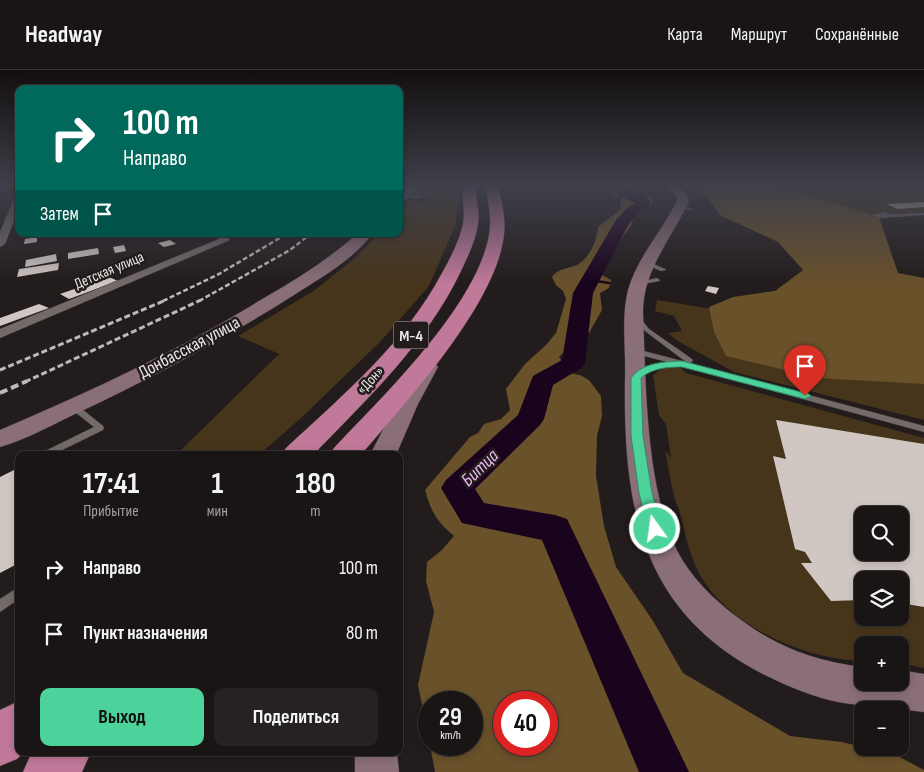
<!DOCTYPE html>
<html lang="ru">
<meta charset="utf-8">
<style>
:root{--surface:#1a1515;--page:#272222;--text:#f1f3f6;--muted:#9f9fa0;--line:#383434;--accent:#4cd39b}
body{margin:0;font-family:"Sofia Sans Condensed",sans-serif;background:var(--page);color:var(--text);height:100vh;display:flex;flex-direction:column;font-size:19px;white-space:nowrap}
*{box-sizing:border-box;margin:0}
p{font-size:16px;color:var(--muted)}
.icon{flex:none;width:28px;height:28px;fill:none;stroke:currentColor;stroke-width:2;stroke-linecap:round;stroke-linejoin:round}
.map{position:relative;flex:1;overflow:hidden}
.side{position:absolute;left:15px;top:381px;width:388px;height:305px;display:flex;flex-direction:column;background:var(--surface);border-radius:10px;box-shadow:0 2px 8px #0003,0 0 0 1px var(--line)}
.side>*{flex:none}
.guide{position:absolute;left:15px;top:15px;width:388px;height:152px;border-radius:10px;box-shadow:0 2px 8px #0003,0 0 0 1px var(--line);background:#00695c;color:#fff;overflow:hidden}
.tools{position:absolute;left:854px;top:436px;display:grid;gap:10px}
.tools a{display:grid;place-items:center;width:55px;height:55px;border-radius:10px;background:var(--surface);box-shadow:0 2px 8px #0003,0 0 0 1px var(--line);font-size:25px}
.speed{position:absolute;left:418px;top:621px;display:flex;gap:10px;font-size:25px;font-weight:700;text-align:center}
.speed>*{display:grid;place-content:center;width:65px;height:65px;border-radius:50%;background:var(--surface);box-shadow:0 2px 8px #0003,0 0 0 1px var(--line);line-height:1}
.speed small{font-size:12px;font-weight:400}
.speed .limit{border:8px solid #d22;background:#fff;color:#111}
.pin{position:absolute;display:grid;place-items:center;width:42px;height:42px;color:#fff;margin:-51px -21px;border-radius:50% 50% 50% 0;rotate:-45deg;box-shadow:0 0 5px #0007}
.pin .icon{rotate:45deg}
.me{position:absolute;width:55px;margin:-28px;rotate:346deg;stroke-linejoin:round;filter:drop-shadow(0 0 4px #0008)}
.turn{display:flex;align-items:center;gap:18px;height:105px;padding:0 25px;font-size:22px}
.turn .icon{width:65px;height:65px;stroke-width:2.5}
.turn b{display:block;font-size:35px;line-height:42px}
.then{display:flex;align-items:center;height:48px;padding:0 25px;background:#0003;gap:10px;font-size:19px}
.eta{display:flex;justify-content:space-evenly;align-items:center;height:85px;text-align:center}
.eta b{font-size:30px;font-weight:700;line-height:35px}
.primary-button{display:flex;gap:10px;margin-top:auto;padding:10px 25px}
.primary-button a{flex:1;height:58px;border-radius:10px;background:var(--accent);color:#111;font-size:20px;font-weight:700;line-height:58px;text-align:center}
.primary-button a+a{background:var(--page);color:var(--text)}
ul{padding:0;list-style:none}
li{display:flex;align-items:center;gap:15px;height:65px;padding:0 25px}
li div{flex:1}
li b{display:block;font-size:19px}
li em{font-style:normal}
header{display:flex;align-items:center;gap:30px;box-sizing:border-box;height:70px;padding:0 25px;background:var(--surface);border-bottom:1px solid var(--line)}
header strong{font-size:24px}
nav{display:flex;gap:28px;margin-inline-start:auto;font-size:18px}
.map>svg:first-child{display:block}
.green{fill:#47351b;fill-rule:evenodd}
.forest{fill:#69512a;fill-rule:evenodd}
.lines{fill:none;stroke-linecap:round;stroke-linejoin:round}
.stream{stroke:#1a031d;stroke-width:2.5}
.river{fill:#1a031d;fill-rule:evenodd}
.building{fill:#d0c7c3;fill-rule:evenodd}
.lane-casing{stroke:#3e3838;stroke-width:1}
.street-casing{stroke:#3e3838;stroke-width:1}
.secondary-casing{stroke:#3e3838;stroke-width:1}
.highway-casing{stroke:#3e3838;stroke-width:1}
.lane{fill:#736a6a;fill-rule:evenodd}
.street{fill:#736a6a;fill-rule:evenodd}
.secondary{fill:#8a6e78;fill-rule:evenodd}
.highway{fill:#c07999;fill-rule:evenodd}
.rail-far3{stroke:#beb9b9;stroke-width:2;stroke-dasharray:4 2;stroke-linecap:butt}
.rail-far2{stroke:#beb9b9;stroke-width:2.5;stroke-dasharray:5 2.5;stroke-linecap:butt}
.rail-far1{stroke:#beb9b9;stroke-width:3;stroke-dasharray:6 3;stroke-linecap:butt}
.rail{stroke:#beb9b9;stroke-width:4;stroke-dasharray:8 4;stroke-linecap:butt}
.route{fill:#4cd39b;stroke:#318965}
.labels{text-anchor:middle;stroke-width:5;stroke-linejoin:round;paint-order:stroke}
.far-street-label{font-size:15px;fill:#eae5e5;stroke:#231c1c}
.shield{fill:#231c1c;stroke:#aea9a9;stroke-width:1}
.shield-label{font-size:16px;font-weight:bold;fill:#eae5e5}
.street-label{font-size:18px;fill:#eae5e5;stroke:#231c1c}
.water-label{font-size:19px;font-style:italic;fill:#e9b7ee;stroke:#231c1c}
</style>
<header>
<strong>Headway</strong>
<nav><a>Карта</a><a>Маршрут</a><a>Сохранённые</a></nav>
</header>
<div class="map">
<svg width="924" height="702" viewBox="0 0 924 702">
<rect width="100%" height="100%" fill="#231c1c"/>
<g class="green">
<path d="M423,116H460L455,156L429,216L381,271L301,348L260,384L181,380L279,284L238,266L315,220L355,188L378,164H399V141L408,131L425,132L429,127L413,126Z"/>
<path d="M775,116H924V143L877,147Z"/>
<path d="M657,230L924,273V350L734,302L678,271L668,263L682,261L674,246L655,241Z"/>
<path d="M670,297L681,298L686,303L924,368V598L900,593V575H862V591C804,589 730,557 700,505C690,487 686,467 681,447C679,440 676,433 674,425C670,411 668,395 665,380L671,388L666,354L659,345L653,306L659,300ZM862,445H900V482H862ZM862,510H900V548H862Z"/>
</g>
<g class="forest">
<path d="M689,116H775L879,147L898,203L924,208V314L818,308L726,286L714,262L709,237L733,227L775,221L803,200L778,172L720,145L708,128Z"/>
<path d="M621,121L653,128L652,133L639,139L634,146L631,156L615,176L602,205L611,210L609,218L600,223L602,240L589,263L576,270L559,287L569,303L580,305L589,310L601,326L602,346L597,366L596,406L604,456L616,497L653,551L683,603L790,666L841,672L892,683L924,700V702H435L430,675H471V632H429V669L418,615L434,542L426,511L427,492L442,480L454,466C436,451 431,441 425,420L470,367L478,363L484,354L501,349L510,340L506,319L525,294L546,275L556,263L566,229L563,221L556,215L552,207C558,198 568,199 577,195C590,188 597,170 598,157L621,139L620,131L622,128L612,124L614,122ZM504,632H546V675H504Z"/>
</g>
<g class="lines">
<path class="stream" d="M590,210L609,213"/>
<path class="river" d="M624,119L645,125L651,134L638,143L628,155L593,223L585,293L581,298L553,315L544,349L540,355L475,419L484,433L555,445L567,449L689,702H639L542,470L462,453L441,418L446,410L518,345L533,306L562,290L573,223L616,150L628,137L636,133L619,126L618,123Z"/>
</g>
<g class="building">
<path d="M924,132V137L898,139L886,134Z"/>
<path d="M37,167V172L24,174L25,169Z"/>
<path d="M170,170L176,174L164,177L158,173Z"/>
<path d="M124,175L126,181L115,183L113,177Z"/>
<path d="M98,178L99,184L68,189V183Z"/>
<path d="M56,184L57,191L25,197L26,190Z"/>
<path d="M59,193L58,200L17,207L19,199Z"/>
<path d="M109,207L118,211L69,229L60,224Z"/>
<path d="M708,216L719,218L716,224L705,221Z"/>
<path d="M39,234L49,238L0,256V248Z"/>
<path d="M776,350L924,374V537L900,533V510H862V530L831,531L801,493H812L805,482L795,479L773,386L786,389ZM862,445H900V482H862Z"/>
<path d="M14,400L19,406V493L0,503V407Z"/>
</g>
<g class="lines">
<defs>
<g id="lane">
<path d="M402,125L420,126L422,127L420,128L403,127Z"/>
<path d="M678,136L693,139L691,140L680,138Z"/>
<path d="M886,142L888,144L879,145L924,143V145L879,148L870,145Z"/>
<path d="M649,192L665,199L666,200L661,201L647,195L646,194Z"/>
<path d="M657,208L660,210L659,211L639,215L636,213Z"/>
<path d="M637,245L639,246L649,259L692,289L693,291L690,293L924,356V362L678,295C668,296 658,296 649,301C643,304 641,308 634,308L633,306C642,296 654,294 667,292L633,283V279H636L686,292L645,261L634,247Z"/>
<path d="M74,334L77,335L103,356L104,358L103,360L52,385H39L41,383L94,357L71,339L70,337Z"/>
<path d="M19,517V529L0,542V529Z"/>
</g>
<g id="street">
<path d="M16,124H19V138L5,174L0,177V162Z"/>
<path d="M216,164H226L230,170L0,268V259L219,169Z"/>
</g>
<g id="secondary">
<path d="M408,116H419L403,132L399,133V124Z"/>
<path d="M665,116C676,116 686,118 689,131C672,168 643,200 643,242C646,314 645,429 683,491C698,515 720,535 744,552C779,578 819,592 862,597V612H900V600L924,604V642C895,638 866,637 838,632C814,627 789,617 767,606C640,543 623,436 625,307C626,279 621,247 628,220C637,188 662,161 677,131V126Z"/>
<path d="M357,164H372C353,190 320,208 294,225C223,270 150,309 73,345C50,356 25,370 0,377V360C91,321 180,280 264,228C297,209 329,189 357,164Z"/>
<path d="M428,291L435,293L438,297L418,334L396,385H370L396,334L418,297L421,293Z"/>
<path d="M355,682H397L399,702H355Z"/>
</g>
<g id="highway">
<path d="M463,116H475C476,128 480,142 478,154C476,170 468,186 461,201C427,273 368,328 313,385H281L286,378C343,325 405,273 442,203C450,189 458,173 462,158C466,144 462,130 463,116Z"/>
<path d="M486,116H498C502,132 506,148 504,165C496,235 406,332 361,385H329L334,378C383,326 476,237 489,165C492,149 488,132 486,116Z"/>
<path d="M19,631V682H24L17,689L0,696V640Z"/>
<path d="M32,682H91L82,702H23Z"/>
</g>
</defs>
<use href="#lane" class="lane-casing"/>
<use href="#street" class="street-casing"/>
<use href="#secondary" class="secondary-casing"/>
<use href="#highway" class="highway-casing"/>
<use href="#lane" class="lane"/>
<use href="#street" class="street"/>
<use href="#secondary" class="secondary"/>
<use href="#highway" class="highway"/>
<g class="rail-far3">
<path d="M281,167L286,164"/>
<path d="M307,167L311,164"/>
</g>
<g class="rail-far2">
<path d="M163,231L219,204L283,166"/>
<path d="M199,231L290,180L308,166"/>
</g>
<g class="rail-far1">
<path d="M0,300L166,230"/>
<path d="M25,312L201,230"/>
</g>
<path class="rail" d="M0,323L27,311"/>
</g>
<linearGradient id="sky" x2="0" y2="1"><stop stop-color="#130f0f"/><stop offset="0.54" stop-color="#3f404b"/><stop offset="1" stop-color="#3f404b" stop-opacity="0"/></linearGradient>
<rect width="924" height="214" fill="url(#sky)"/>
<path class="route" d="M682,291L809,324L811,326L805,329L682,297C668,297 652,298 641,308L643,366L652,423L662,459L660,463L655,464L650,463L648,459L639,423L631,366V308C643,292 664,292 682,291Z"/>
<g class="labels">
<g class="far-street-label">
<text transform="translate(109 200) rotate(-23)" y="5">Детская улица</text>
<text transform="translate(370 310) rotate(-47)" y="5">«Дон»</text>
</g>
<rect class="shield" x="393.5" y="251.5" width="35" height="27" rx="4"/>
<g class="shield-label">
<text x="411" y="271">М-4</text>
</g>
<g class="street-label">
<text transform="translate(189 277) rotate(-28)" y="6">Донбасская улица</text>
</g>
<g class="water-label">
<text transform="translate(479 397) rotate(-44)" y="7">Битца</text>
</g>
</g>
</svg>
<div class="tools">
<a><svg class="icon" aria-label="search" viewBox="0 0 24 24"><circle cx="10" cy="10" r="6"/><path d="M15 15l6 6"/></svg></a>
<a><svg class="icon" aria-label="layers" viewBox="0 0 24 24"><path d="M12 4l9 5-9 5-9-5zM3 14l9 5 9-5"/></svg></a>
<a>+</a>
<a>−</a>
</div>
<div class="speed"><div>29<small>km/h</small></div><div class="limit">40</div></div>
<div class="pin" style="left:805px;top:326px;background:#d93025"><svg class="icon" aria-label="arrive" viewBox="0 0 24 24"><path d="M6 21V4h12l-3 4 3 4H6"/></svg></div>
<svg class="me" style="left:655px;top:459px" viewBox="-20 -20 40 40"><circle r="17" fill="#4cd39b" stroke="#fff" stroke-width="3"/><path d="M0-11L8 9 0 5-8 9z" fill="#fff"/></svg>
<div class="guide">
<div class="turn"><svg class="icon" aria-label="right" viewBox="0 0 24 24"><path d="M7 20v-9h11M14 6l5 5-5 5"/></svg><div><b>100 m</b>Направо</div></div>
<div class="then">Затем<svg class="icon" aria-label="arrive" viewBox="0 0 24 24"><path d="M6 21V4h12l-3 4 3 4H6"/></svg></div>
</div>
<section class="side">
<div class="eta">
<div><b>17:41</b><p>Прибытие</p></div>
<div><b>1</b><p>мин</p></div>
<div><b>180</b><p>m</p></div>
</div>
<ul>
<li><svg class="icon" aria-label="right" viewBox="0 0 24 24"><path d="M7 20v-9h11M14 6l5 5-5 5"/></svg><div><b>Направо</b></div><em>100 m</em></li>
<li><svg class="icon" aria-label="arrive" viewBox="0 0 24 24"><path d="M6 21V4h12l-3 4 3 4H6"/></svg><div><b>Пункт назначения</b></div><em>80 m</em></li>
</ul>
<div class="primary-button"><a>Выход</a><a>Поделиться</a></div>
</section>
</div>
